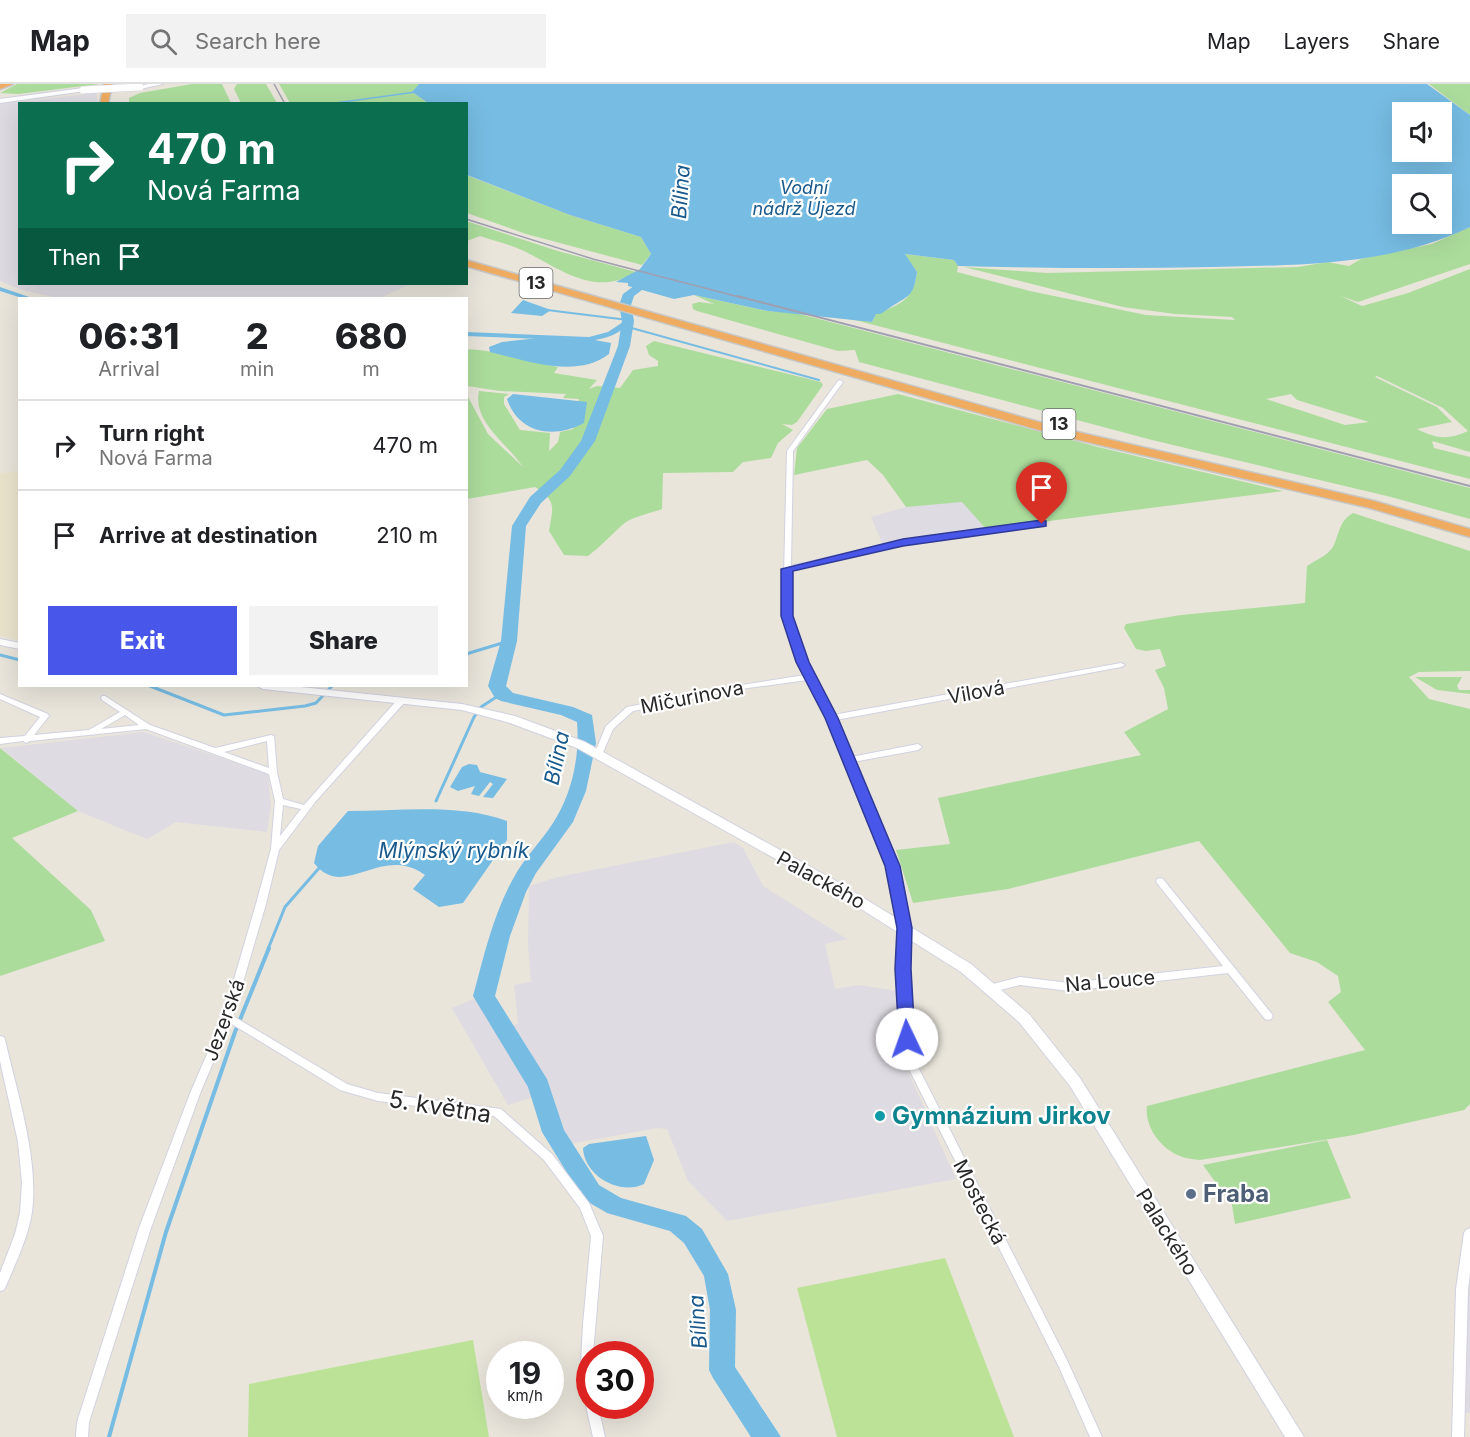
<!DOCTYPE html>
<meta charset="utf-8">
<style>
:root{--surface:#fff;--page:#f2f2f2;--text:#202124;--muted:#757577;--line:#e0e0e0;--accent:#4857e9}
body{margin:0;font-family:Inter,sans-serif;background:var(--page);color:var(--text);height:100vh;display:flex;flex-direction:column;font-size:22px;white-space:nowrap}
*{box-sizing:border-box;margin:0}
p{font-size:20px;color:var(--muted)}
.icon{flex:none;width:33px;height:33px;fill:none;stroke:currentColor;stroke-width:2;stroke-linecap:round;stroke-linejoin:round}
.map{position:relative;flex:1;overflow:hidden}
.side{position:absolute;left:18px;top:213px;width:450px;height:390px;display:flex;flex-direction:column;background:var(--surface);border-radius:0px;box-shadow:0 6px 24px #0002}
.side>*{flex:none}
.top-card{position:absolute;left:18px;top:18px;width:450px;height:183px;border-radius:0px;box-shadow:0 6px 24px #0002;background:#0b6e4f;color:#fff;overflow:hidden}
.controls{position:absolute;left:1392px;top:18px;display:grid;gap:12px}
.controls a{display:grid;place-items:center;width:60px;height:60px;border-radius:0px;background:var(--surface);box-shadow:0 6px 24px #0002;font-size:30px}
.speed{position:absolute;left:486px;top:1257px;display:flex;gap:12px;font-size:30px;font-weight:700;text-align:center}
.speed>*{display:grid;place-content:center;width:78px;height:78px;border-radius:50%;background:var(--surface);box-shadow:0 6px 24px #0002;line-height:1}
.speed small{font-size:15px;font-weight:400}
.speed .limit{border:9px solid #d22;background:#fff;color:#111}
.pin{position:absolute;display:grid;place-items:center;width:51px;height:51px;color:#fff;margin:-62px -26px;border-radius:50% 50% 50% 0;rotate:-45deg;box-shadow:0 0 6px #0007}
.pin .icon{rotate:45deg}
.me{position:absolute;width:66px;margin:-33px;rotate:357deg;stroke-linejoin:round;filter:drop-shadow(0 0 4px #0008)}
.turn{display:flex;align-items:center;gap:21px;height:126px;padding:0 30px;font-size:27px}
.turn .icon{width:78px;height:78px;stroke-width:2.5}
.turn b{display:block;font-size:42px;line-height:51px}
.then{display:flex;align-items:center;height:57px;padding:0 30px;background:#0003;gap:12px;font-size:22px}
.eta{display:flex;justify-content:space-evenly;align-items:center;height:102px;text-align:center}
.eta b{font-size:36px;font-weight:800;line-height:42px}
.action{display:flex;gap:12px;margin-top:auto;padding:12px 30px}
.action a{flex:1;height:69px;border-radius:0px;background:var(--accent);color:#fff;font-size:24px;font-weight:800;line-height:69px;text-align:center}
.action a+a{background:var(--page);color:var(--text)}
ul{padding:0;list-style:none}
li{display:flex;align-items:center;gap:18px;height:90px;padding:0 30px;border-top:2px solid var(--line)}
li div{flex:1}
li b{display:block;font-size:22px}
li em{font-style:normal}
header{display:flex;align-items:center;gap:36px;box-sizing:border-box;height:84px;padding:0 30px;background:var(--surface);border-bottom:2px solid var(--line)}
header strong{font-size:28px}
nav{display:flex;gap:33px;margin-inline-start:auto;font-size:21px}
.search{width:420px;height:54px;background:var(--page);display:flex;align-items:center;gap:15px;box-sizing:border-box;padding:0 21px;border-radius:0px;color:var(--muted);font-size:22px}
.map>svg:first-child{display:block}
.industrial{fill:#dedbe2}
.education{fill:#eae3cc}
.green{fill:#acdc9c;fill-rule:evenodd}
.pitch{fill:#bce298}
.water{fill:#77bce3;fill-rule:evenodd}
.lines{fill:none;stroke-linecap:round;stroke-linejoin:round}
.stream-far3{stroke:#77bce3;stroke-width:1.5}
.stream-far2{stroke:#77bce3;stroke-width:2}
.stream-far1{stroke:#77bce3;stroke-width:3}
.stream{stroke:#77bce3;stroke-width:4}
.canal{fill:#77bce3;fill-rule:evenodd}
.river{fill:#77bce3;fill-rule:evenodd}
.street-casing{stroke:#d1d2e0;stroke-width:2}
.secondary-casing{stroke:#d1d2e0;stroke-width:2}
.highway-casing{stroke:#c7c7c7;stroke-width:3}
.street{fill:#fff;fill-rule:evenodd}
.secondary{fill:#fff;fill-rule:evenodd}
.highway{fill:#efac60;fill-rule:evenodd}
.rail-far1{stroke:#9f9fb1;stroke-width:1.5}
.rail{stroke:#9f9fb1;stroke-width:2}
.secondary-bridge-casing{stroke:#d1d2e0;stroke-width:8;stroke-linecap:butt}
.secondary-bridge{stroke:#fff;stroke-width:7}
.route{fill:#4857e9;stroke:#2f3997;stroke-width:1.5}
.culture-dot{fill:#0f9aa8;stroke:#fff;stroke-width:2}
.service-dot{fill:#5c6f8a;stroke:#fff;stroke-width:2}
.labels{text-anchor:middle;stroke-width:4.5;stroke-linejoin:round;paint-order:stroke}
.far-water-label{font-size:18px;font-style:italic;fill:#19598c;stroke:#fff}
.shield{fill:#fff;stroke:#686868;stroke-width:1.5}
.shield-label{font-size:18px;font-weight:bold;fill:#282828}
.street-label{font-size:20px;fill:#282828;stroke:#fff}
.water-label{font-size:21px;font-style:italic;fill:#19598c;stroke:#fff}
.near-street-label{font-size:24px;fill:#282828;stroke:#fff}
.near-culture-label{font-size:24px;font-weight:bold;fill:#0d838f;stroke:#fff;text-anchor:start}
.near-service-label{font-size:24px;font-weight:bold;fill:#4e5e75;stroke:#fff;text-anchor:start}
</style>
<header>
<strong>Map</strong>
<div class="search"><svg class="icon" aria-label="search" viewBox="0 0 24 24"><circle cx="10" cy="10" r="6"/><path d="M15 15l6 6"/></svg>Search here</div>
<nav><a>Map</a><a>Layers</a><a>Share</a></nav>
</header>
<div class="map">
<svg width="1470" height="1353" viewBox="0 0 1470 1353">
<rect width="100%" height="100%" fill="#e9e5db"/>
<g class="industrial">
<path d="M96,9L98,19L20,20V200H410L380,214H58L22,206L0,197V20Z"/>
<path d="M962,417L986,445L883,461L871,433L906,423Z"/>
<path d="M144,648L268,690L271,722L267,748L176,738L147,755L78,727L1,664Z"/>
<path d="M734,758L743,764L763,802L847,855L825,860L835,905L859,901L897,907L901,972L956,1095L727,1137L688,1097L667,1045L657,1044L569,1060L560,1047L539,987L510,942L518,940L514,901L531,898L528,861L529,802L558,793Z"/>
<path d="M476,914L484,928L534,1013L508,1021L452,924Z"/>
<path d="M1470,1169V1329H1466V1240Z"/>
</g>
<path class="education" d="M19,387H20L19,556L0,552V389Z"/>
<g class="green">
<path d="M17,0H100L18,10L0,9Z"/>
<path d="M192,0H222L231,19H129V14L140,9Z"/>
<path d="M237,0H266L277,19H241L234,5Z"/>
<path d="M279,0H419L412,8L428,19H290Z"/>
<path d="M1429,0H1470V31Z"/>
<path d="M466,91L570,131L641,153L651,170L642,181L526,150L467,129Z"/>
<path d="M466,137L558,167L636,188C595,214 561,185 524,167C511,161 495,157 480,152L467,157Z"/>
<path d="M1470,143V180L1358,218L1341,212L1362,222L1408,209L1470,185V368L1432,357L1434,364L1470,373V395L847,234L872,238L876,230C900,220 913,217 917,188L904,170L954,176L958,182L957,188L1030,207L1146,231L1235,236L1232,233L1175,230L1123,223L964,183L1047,189L1298,183L1327,178L1349,182L1361,175L1432,160ZM1377,292L1443,324L1468,347C1448,356 1437,355 1417,345L1452,338L1437,323L1375,293ZM1291,310L1297,316L1369,338L1345,341L1266,315Z"/>
<path d="M694,211L768,227L796,229L1470,404V435L1391,413L1152,356L859,278L855,266L838,267L697,227L693,225L692,220L699,218L714,220Z"/>
<path d="M654,257L821,298L823,301L797,338L792,341L782,340L793,346L778,359L771,374L743,378L733,388L663,389L662,425C649,430 632,432 621,442C610,452 600,463 588,472L564,471L549,447C553,423 557,417 535,403L467,415V311L488,350L523,383C509,361 472,338 479,307L509,310L504,313V320L520,346L550,349L549,367L558,358L560,348L573,345L579,315L563,314L566,310L500,307L467,302L466,265C496,266 527,277 558,283L554,289L597,296L589,305L597,302L620,304L633,286L658,282V277L649,271L646,262Z"/>
<path d="M898,310L1098,363L1283,407L986,445L962,418L906,423L883,391L867,376L794,391L797,364L827,325Z"/>
<path d="M1353,429L1470,467V587L1419,588L1409,593L1429,615L1470,625V1020L1464,1026L1354,1051L1200,1076C1194,1075 1186,1075 1180,1072C1161,1065 1144,1042 1147,1022L1365,966L1328,918L1341,908L1338,892L1317,878L1290,869L1199,757L1008,805L913,819L896,766L950,760L938,714L1141,671L1124,648L1168,625L1164,604L1155,586L1166,582L1160,565L1146,567L1136,565L1124,544L1126,540L1181,531L1305,519L1307,482C1316,476 1329,471 1334,461C1339,449 1340,436 1353,429Z"/>
<path d="M1415,593H1462L1457,602L1459,606H1470V610L1437,606Z"/>
<path d="M0,664L78,727L12,754L91,826L105,857L0,892Z"/>
<path d="M1327,1056L1351,1114L1235,1140L1232,1121L1203,1081Z"/>
</g>
<g class="pitch">
<path d="M945,1174L1014,1353H837L797,1204Z"/>
<path d="M473,1256L489,1353H248L249,1300Z"/>
</g>
<g class="water">
<path d="M419,0H1427L1470,31V143C1389,182 1300,181 1212,183C1127,185 1043,184 958,182L954,176L905,170L917,188C913,215 908,211 888,225C883,228 883,230 876,230L872,238L768,227L694,211L674,215L628,202V199L616,198L640,185L651,170L641,153L570,131L467,91L466,20L428,19L412,8ZM1442,28V68H1402V28ZM1442,100V140H1402V100Z"/>
<path d="M523,216L551,226L542,232L511,229Z"/>
<path d="M539,254L589,255L611,259L609,270C576,295 528,277 490,268L489,263L502,258Z"/>
<path d="M513,310L587,318L584,339C554,355 519,350 507,315Z"/>
<path d="M469,680L477,681L480,688L507,695L493,714L483,713L493,700L490,698L479,712L471,710L475,702L458,707L450,703L462,683Z"/>
<path d="M348,727C399,727 459,719 507,737V756L463,819L439,823L413,805L425,791C381,759 344,818 314,779L318,762Z"/>
<path d="M646,1052L654,1076L644,1100C620,1112 584,1092 583,1064L589,1060Z"/>
</g>
<g class="lines">
<path class="stream-far3" d="M328,20L416,8"/>
<g class="stream-far2">
<path d="M547,226L628,236"/>
<path d="M628,243L819,296"/>
</g>
<g class="stream-far1">
<path d="M466,570L509,557"/>
<path d="M0,571L20,576"/>
<path d="M150,602L224,631L305,622L316,619L332,602"/>
<path d="M436,717L474,633L481,623L501,610"/>
<path d="M268,865L285,823L320,783"/>
</g>
<path class="stream" d="M109,1353L166,1148L235,948L269,864"/>
<g class="canal">
<path d="M0,203L29,213L30,214H22L0,207Z"/>
<path d="M626,236L632,237C620,250 606,255 589,257L466,252V248L589,253L608,248Z"/>
</g>
<path class="river" d="M652,189L662,191L634,212L631,221L634,237L630,262L595,357L570,392L541,419L526,442L517,557L506,602L513,609L573,623L592,631L596,659L586,707L573,738L536,789L526,808L510,852L495,912L547,995L564,1046L599,1101L621,1114L686,1132L702,1145L728,1190L736,1226L735,1283L781,1353H751L713,1294L709,1286L710,1226L704,1192L684,1159L670,1147L607,1129L583,1115L542,1048L528,1003L473,912C484,872 493,831 513,795C524,774 541,758 553,739C572,710 580,672 577,638L561,631L501,617L495,614L488,602L501,557L512,442L530,413L560,386L581,357L618,262L622,237L619,221L623,210Z"/>
<defs>
<g id="street">
<path d="M840,296L843,298L793,367L791,482L885,460L1042,438L1045,440L1042,442L885,464L791,486V532L806,578L833,631L1121,579L1125,581L1121,583L836,636L851,673L918,660L922,663L918,666L853,678L896,782L910,844L908,885L912,955L917,981L1067,1276L1102,1353H1090L1059,1283L907,981L902,955L898,885L900,844L888,782L827,634L807,596L741,605L633,627L613,645L601,673H595L594,671L606,642L627,623L741,601L805,591L798,578L783,532L787,367L838,297Z"/>
<path d="M0,610L48,630L49,632L34,651L89,646L120,628L102,616L101,614L102,612H105L150,641L215,664L271,651L274,652L277,688L283,715L304,721L398,615H404L405,617L404,619L316,717L279,766L266,820L233,932L347,1000L378,1009L501,1025L552,1070L589,1119L603,1152L593,1270H590V1315L586,1314L580,1297L583,1241L591,1152L580,1124L544,1076L494,1032L378,1017L340,1006L230,939L201,1007L151,1144L89,1338L88,1353H76L77,1338L139,1144L191,1007L223,933L256,820L271,765L275,717L269,690L146,645L30,657L26,659L23,657L0,660V654L25,652L40,633L0,615ZM125,631L139,641L101,645ZM267,657L269,684L224,668ZM283,721L301,725L280,752Z"/>
<path d="M1160,794L1163,795L1271,929L1273,932L1271,935L1268,936L1265,935L1228,889L1069,907L1020,901L992,908L989,907L987,904L989,901L1020,893L1069,899L1223,882L1157,799L1156,797L1157,795Z"/>
<path d="M0,952L4,953L5,956C17,1008 39,1075 32,1128C28,1154 16,1178 6,1202L4,1206L0,1207V1189L15,1150L20,1129L22,1099L18,1058L0,977Z"/>
<path d="M1470,1144V1189L1468,1205L1464,1353H1452L1456,1205L1464,1149L1466,1146Z"/>
<path d="M590,1317V1322H598L605,1353H593L586,1322Z"/>
</g>
<g id="secondary">
<path d="M148,0H163L140,5L137,3Z"/>
<path d="M83,4L85,7L0,19V15Z"/>
<path d="M0,555L20,559V565L0,561Z"/>
<path d="M257,602H291L462,620L515,632L585,658L836,797L971,880L1029,930L1080,994L1304,1353H1285L1070,1002L1019,938L961,888L826,803L577,664L507,638L462,626L263,605Z"/>
</g>
<g id="highway">
<path d="M0,0H13L0,5Z"/>
<path d="M104,0H112L108,20H100Z"/>
<path d="M466,176L1060,344L1374,417L1470,445V453L1370,424L1053,350L466,182Z"/>
</g>
</defs>
<use href="#street" class="street-casing"/>
<use href="#secondary" class="secondary-casing"/>
<use href="#highway" class="highway-casing"/>
<use href="#street" class="street"/>
<use href="#secondary" class="secondary"/>
<use href="#highway" class="highway"/>
<g class="rail-far1">
<path d="M274,0L285,20"/>
<path d="M466,135L593,175L743,214"/>
</g>
<path class="rail" d="M737,212L1470,402"/>
<defs>
<path id="secondary-bridge" d="M83,6L140,3"/>
</defs>
<use href="#secondary-bridge" class="secondary-bridge-casing"/>
<use href="#secondary-bridge" class="secondary-bridge"/>
</g>
<path class="route" d="M1042,436L1046,437V442L903,462L793,487V532L809,578L838,634L900,782L912,844L911,885L915,955L907,961L899,955L895,885L897,844L885,782L825,634L796,578L781,532V485L903,455Z"/>
<circle class="culture-dot" cx="880" cy="1032" r="6"/>
<circle class="service-dot" cx="1191" cy="1110" r="6"/>
<g class="labels">
<g class="far-water-label">
<text x="804" y="110">Vodní<tspan x="804" dy="21">nádrž Újezd</tspan></text>
</g>
<g class="shield">
<rect x="519.5" y="184" width="33" height="30" rx="4.5"/>
<rect x="1042.5" y="325" width="33" height="30" rx="4.5"/>
</g>
<g class="shield-label">
<text x="536" y="205">13</text>
<text x="1059" y="346">13</text>
</g>
<g class="street-label">
<text transform="translate(976 608) rotate(-10)" y="7">Vilová</text>
<text transform="translate(692 613) rotate(-11)" y="7">Mičurinova</text>
<text transform="translate(821 796) rotate(29)" y="7">Palackého</text>
<text transform="translate(1110 897) rotate(-5)" y="7">Na Louce</text>
<text transform="translate(224 936) rotate(-70)" y="7">Jezerská</text>
<text transform="translate(980 1118) rotate(63)" y="7">Mostecká</text>
<text transform="translate(1167 1148) rotate(58)" y="7">Palackého</text>
</g>
<g class="water-label">
<text transform="translate(681 108) rotate(-86)" y="7">Bílina</text>
<text transform="translate(557 674) rotate(-78)" y="7">Bílina</text>
<text x="454" y="774">Mlýnský rybník</text>
<text transform="translate(698 1238) rotate(-94)" y="7">Bílina</text>
</g>
<g class="near-street-label">
<text transform="translate(440 1023) rotate(9)" y="8">5. května</text>
</g>
<g class="near-culture-label">
<text x="892" y="1040">Gymnázium Jirkov</text>
</g>
<g class="near-service-label">
<text x="1203" y="1118">Fraba</text>
</g>
</g>
</svg>
<div class="controls">
<a><svg class="icon" aria-label="sound" viewBox="0 0 24 24"><path d="M4 9h4l5-4v14l-5-4H4zM17 9q2 3 0 6"/></svg></a>
<a><svg class="icon" aria-label="search" viewBox="0 0 24 24"><circle cx="10" cy="10" r="6"/><path d="M15 15l6 6"/></svg></a>
</div>
<div class="speed"><div>19<small>km/h</small></div><div class="limit">30</div></div>
<div class="pin" style="left:1042px;top:440px;background:#d93025"><svg class="icon" aria-label="arrive" viewBox="0 0 24 24"><path d="M6 21V4h12l-3 4 3 4H6"/></svg></div>
<svg class="me" style="left:907px;top:955px" viewBox="-20 -20 40 40"><circle r="19" fill="#fff"/><path d="M0-13L10 11 0 6-10 11z" fill="#4857e9"/></svg>
<div class="top-card">
<div class="turn"><svg class="icon" aria-label="right" viewBox="0 0 24 24"><path d="M7 20v-9h11M14 6l5 5-5 5"/></svg><div><b>470 m</b>Nová Farma</div></div>
<div class="then">Then<svg class="icon" aria-label="arrive" viewBox="0 0 24 24"><path d="M6 21V4h12l-3 4 3 4H6"/></svg></div>
</div>
<section class="side">
<div class="eta">
<div><b>06:31</b><p>Arrival</p></div>
<div><b>2</b><p>min</p></div>
<div><b>680</b><p>m</p></div>
</div>
<ul>
<li><svg class="icon" aria-label="right" viewBox="0 0 24 24"><path d="M7 20v-9h11M14 6l5 5-5 5"/></svg><div><b>Turn right</b><p>Nová Farma</p></div><em>470 m</em></li>
<li><svg class="icon" aria-label="arrive" viewBox="0 0 24 24"><path d="M6 21V4h12l-3 4 3 4H6"/></svg><div><b>Arrive at destination</b></div><em>210 m</em></li>
</ul>
<div class="action"><a>Exit</a><a>Share</a></div>
</section>
</div>
